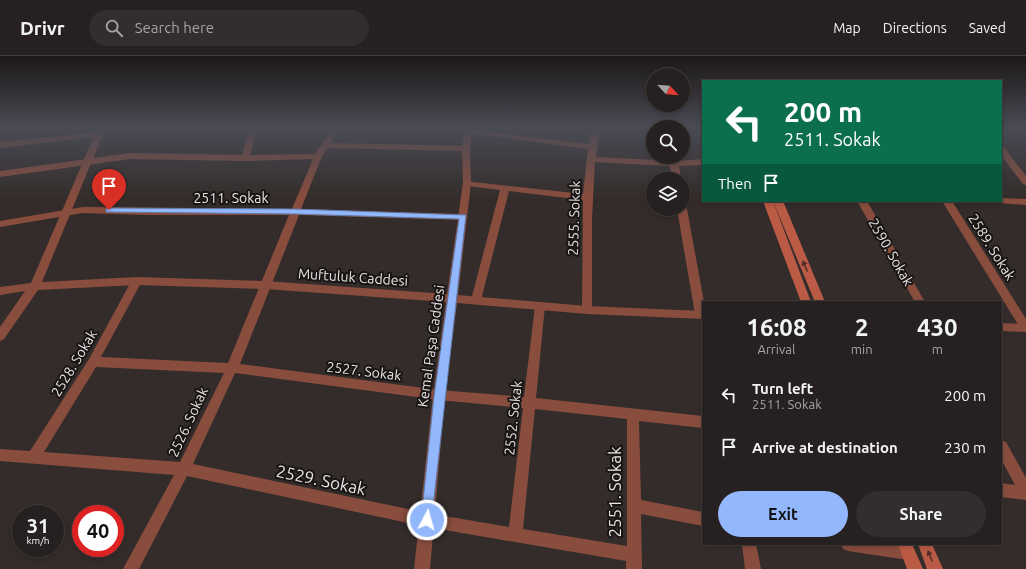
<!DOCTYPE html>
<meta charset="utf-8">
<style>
:root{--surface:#262120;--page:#322e2d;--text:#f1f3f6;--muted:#a4a3a5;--line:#423e3e;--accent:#92b7fd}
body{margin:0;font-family:Ubuntu,sans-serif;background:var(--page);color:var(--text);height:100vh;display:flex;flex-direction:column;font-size:15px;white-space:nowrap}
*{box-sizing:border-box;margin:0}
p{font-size:13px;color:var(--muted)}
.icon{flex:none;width:22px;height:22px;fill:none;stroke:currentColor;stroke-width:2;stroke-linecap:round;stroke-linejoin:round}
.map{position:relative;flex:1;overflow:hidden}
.panel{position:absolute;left:702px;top:245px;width:300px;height:244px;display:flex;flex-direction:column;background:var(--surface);border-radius:0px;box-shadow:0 2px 6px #0003,0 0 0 1px var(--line)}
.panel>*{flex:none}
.top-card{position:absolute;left:702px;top:24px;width:300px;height:122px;border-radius:0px;box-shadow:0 2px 6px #0003,0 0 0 1px var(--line);background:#0b6e4f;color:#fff;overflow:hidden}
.needle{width:26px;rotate:116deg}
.controls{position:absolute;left:646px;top:12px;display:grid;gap:8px}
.controls a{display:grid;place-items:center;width:44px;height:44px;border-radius:50%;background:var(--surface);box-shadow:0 2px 6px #0003,0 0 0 1px var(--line);font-size:20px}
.speed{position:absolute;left:12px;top:449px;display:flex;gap:8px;font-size:20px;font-weight:700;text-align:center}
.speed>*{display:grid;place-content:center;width:52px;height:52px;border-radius:50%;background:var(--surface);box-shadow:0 2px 6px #0003,0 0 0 1px var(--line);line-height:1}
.speed small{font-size:10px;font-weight:400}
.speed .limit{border:6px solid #d22;background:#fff;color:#111}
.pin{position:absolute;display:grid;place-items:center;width:34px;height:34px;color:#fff;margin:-41px -17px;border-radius:50% 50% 50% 0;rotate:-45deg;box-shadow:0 0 4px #0007}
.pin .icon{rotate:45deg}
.me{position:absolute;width:44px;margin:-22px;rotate:6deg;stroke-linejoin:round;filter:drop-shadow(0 0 3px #0008)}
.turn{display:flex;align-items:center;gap:14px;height:84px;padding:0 16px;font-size:18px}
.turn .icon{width:52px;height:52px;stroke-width:2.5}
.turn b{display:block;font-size:28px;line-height:34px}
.then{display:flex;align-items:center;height:38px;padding:0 16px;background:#0003;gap:8px;font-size:15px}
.eta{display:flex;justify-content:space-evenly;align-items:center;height:68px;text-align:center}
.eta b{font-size:24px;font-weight:700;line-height:28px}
.button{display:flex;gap:8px;margin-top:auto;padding:8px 16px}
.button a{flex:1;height:46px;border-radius:24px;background:var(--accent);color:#111;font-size:16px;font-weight:700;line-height:46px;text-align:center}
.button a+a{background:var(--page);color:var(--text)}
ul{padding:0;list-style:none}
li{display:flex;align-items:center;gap:12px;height:52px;padding:0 16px}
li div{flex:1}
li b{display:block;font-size:15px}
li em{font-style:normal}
header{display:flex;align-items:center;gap:24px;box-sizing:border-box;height:56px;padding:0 20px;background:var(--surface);border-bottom:1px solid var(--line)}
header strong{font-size:19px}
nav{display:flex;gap:22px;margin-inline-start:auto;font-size:14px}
.search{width:280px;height:36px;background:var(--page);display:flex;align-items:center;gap:10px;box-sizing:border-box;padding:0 14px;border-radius:22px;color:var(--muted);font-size:15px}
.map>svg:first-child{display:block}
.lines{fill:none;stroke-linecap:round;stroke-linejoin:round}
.minor{fill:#894d3e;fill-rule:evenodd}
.tertiary{fill:#894d3e;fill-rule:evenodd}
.secondary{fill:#bb5b45;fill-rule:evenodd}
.oneway{fill:#512e25}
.route{fill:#92b7fd;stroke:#5f77a4}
.labels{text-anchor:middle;stroke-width:4;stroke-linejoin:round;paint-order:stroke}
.street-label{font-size:14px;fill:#eae5e4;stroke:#181514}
.near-street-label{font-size:17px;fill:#eae5e4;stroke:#181514}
</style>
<header>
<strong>Drivr</strong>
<div class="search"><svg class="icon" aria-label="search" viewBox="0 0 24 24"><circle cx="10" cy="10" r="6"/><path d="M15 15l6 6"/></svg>Search here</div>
<nav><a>Map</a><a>Directions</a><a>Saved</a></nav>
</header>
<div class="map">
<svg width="1026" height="513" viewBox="0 0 1026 513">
<rect width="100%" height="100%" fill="#332c2a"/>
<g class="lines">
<g class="minor">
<path d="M250,71H258L250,99L315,98L333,71H341L331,87L469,90L470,92L466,95L328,92L322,100L301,153L463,158L468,161L463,164L299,159L240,308L439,334L524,341L535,250L536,247H544L545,250L536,342L703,360V372L639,365L641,444L703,456V470L641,458L642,513H626V505L427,471L187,420L139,513H123L174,419L0,405V393L30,395L89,303L133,222H141L142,225L101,301L228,307L289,159H147L83,157L0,171V165L83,151L292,153L313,103L245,105L130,103L0,121V115L130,97L242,99ZM96,311L224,317L180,406L44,396ZM235,317L439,344L523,352L509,471L427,457L193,408ZM535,353L627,363V490L523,473Z"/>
<path d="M592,71H600L596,101L674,105L703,103V109L679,110L681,123H673L670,110L595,106L592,162V254L591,257H583L582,254L583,144L509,135L481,244L476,248L472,247L471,244L500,134L467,130L464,129V125L583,138L588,93L469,77L465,75L469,73L589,88Z"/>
<path d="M98,76H101V80L0,92V86Z"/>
<path d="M1001,90L1004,91L1026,120V129L1023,128L1001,99Z"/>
<path d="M1001,142L1026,143V149L998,147L996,145H1001Z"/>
<path d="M857,145H867L925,246H915Z"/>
<path d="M942,145H952L1026,263V276L1022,275Z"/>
<path d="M683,150L687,153L704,246L703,262L697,261L695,258L677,153H683Z"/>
<path d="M1001,384L1006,386L1026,422V444L1001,441V427L1015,429L1001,403Z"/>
<path d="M742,488H756L761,513H745Z"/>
<path d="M841,488H897L913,492L915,497L913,502L908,504L848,495L843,493Z"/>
</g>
<g class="tertiary">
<path d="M98,71H106L42,226L137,221L265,225L447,238L463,127L462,92L465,71H473L470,92L471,127L458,239L587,250L703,255V263L587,258L457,247L445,339L430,513H414L433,339L446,246L265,233L137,229L38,234L4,283L0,285V271L25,235L0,239V231L31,227Z"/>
<path d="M1001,267L1026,268V276L1001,275Z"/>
</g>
<g class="secondary">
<path d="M763,145H773L811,246H801Z"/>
<path d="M773,145H783L825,246H815Z"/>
<path d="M898,488H912L923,513H907Z"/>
<path d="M918,488H932L943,513H927Z"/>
</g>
</g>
<defs><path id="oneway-solid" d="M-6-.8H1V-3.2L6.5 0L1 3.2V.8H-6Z"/></defs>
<g class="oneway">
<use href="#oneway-solid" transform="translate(805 210) rotate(-113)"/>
<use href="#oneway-solid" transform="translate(930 500) rotate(-112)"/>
</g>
<linearGradient id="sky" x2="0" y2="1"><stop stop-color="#1c1817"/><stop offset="0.5" stop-color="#4a4b55"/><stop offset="1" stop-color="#4a4b55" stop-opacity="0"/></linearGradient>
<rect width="1026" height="143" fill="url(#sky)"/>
<path class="route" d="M109,152L294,153L466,159L431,469L427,470L422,469L421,464L434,340L459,163L294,158L106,156V153Z"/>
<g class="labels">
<g class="street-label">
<text x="231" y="147">2511. Sokak</text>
<text transform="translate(574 162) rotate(-88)" y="5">2555. Sokak</text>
<text transform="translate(992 191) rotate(58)" y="5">2589. Sokak</text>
<text transform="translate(891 196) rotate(60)" y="5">2590. Sokak</text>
<text transform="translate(353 221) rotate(4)" y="5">Muftuluk Caddesi</text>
<text transform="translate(431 290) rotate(-82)" y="5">Kemal Paşa Caddesi</text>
<text transform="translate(74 307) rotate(-59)" y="5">2528. Sokak</text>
<text transform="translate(364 315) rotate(7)" y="5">2527. Sokak</text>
<text transform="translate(513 362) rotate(-84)" y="5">2552. Sokak</text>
<text transform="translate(188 366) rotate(-65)" y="5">2526. Sokak</text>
</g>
<g class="near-street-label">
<text transform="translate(321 424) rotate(12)" y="6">2529. Sokak</text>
<text transform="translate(615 436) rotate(-90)" y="6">2551. Sokak</text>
</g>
</g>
</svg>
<div class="controls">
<a><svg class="needle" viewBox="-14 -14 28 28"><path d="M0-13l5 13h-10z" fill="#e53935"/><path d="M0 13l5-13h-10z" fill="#a4a3a5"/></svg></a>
<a><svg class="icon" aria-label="search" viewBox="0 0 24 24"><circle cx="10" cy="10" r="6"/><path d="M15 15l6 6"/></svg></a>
<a><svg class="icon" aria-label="layers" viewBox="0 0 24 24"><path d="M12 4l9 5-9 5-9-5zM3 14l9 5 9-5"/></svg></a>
</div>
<div class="speed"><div>31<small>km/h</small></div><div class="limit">40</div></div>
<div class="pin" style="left:109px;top:154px;background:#d93025"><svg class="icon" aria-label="arrive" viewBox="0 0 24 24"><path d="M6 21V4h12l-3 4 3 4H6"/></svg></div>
<svg class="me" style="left:427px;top:464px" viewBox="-20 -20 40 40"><circle r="17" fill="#92b7fd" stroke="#fff" stroke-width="3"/><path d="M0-11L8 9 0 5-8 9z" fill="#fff"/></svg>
<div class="top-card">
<div class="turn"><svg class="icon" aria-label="left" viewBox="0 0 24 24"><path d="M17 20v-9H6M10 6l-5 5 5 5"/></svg><div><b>200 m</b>2511. Sokak</div></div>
<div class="then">Then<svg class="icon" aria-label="arrive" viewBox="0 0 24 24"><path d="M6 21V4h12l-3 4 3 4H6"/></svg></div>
</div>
<section class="panel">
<div class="eta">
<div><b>16:08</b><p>Arrival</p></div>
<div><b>2</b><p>min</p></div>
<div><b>430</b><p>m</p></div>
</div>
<ul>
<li><svg class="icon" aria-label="left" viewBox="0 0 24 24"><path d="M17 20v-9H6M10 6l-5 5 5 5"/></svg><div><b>Turn left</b><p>2511. Sokak</p></div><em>200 m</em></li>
<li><svg class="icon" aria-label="arrive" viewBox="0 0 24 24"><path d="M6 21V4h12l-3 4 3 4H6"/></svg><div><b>Arrive at destination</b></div><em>230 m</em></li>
</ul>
<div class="button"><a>Exit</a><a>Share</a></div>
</section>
</div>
